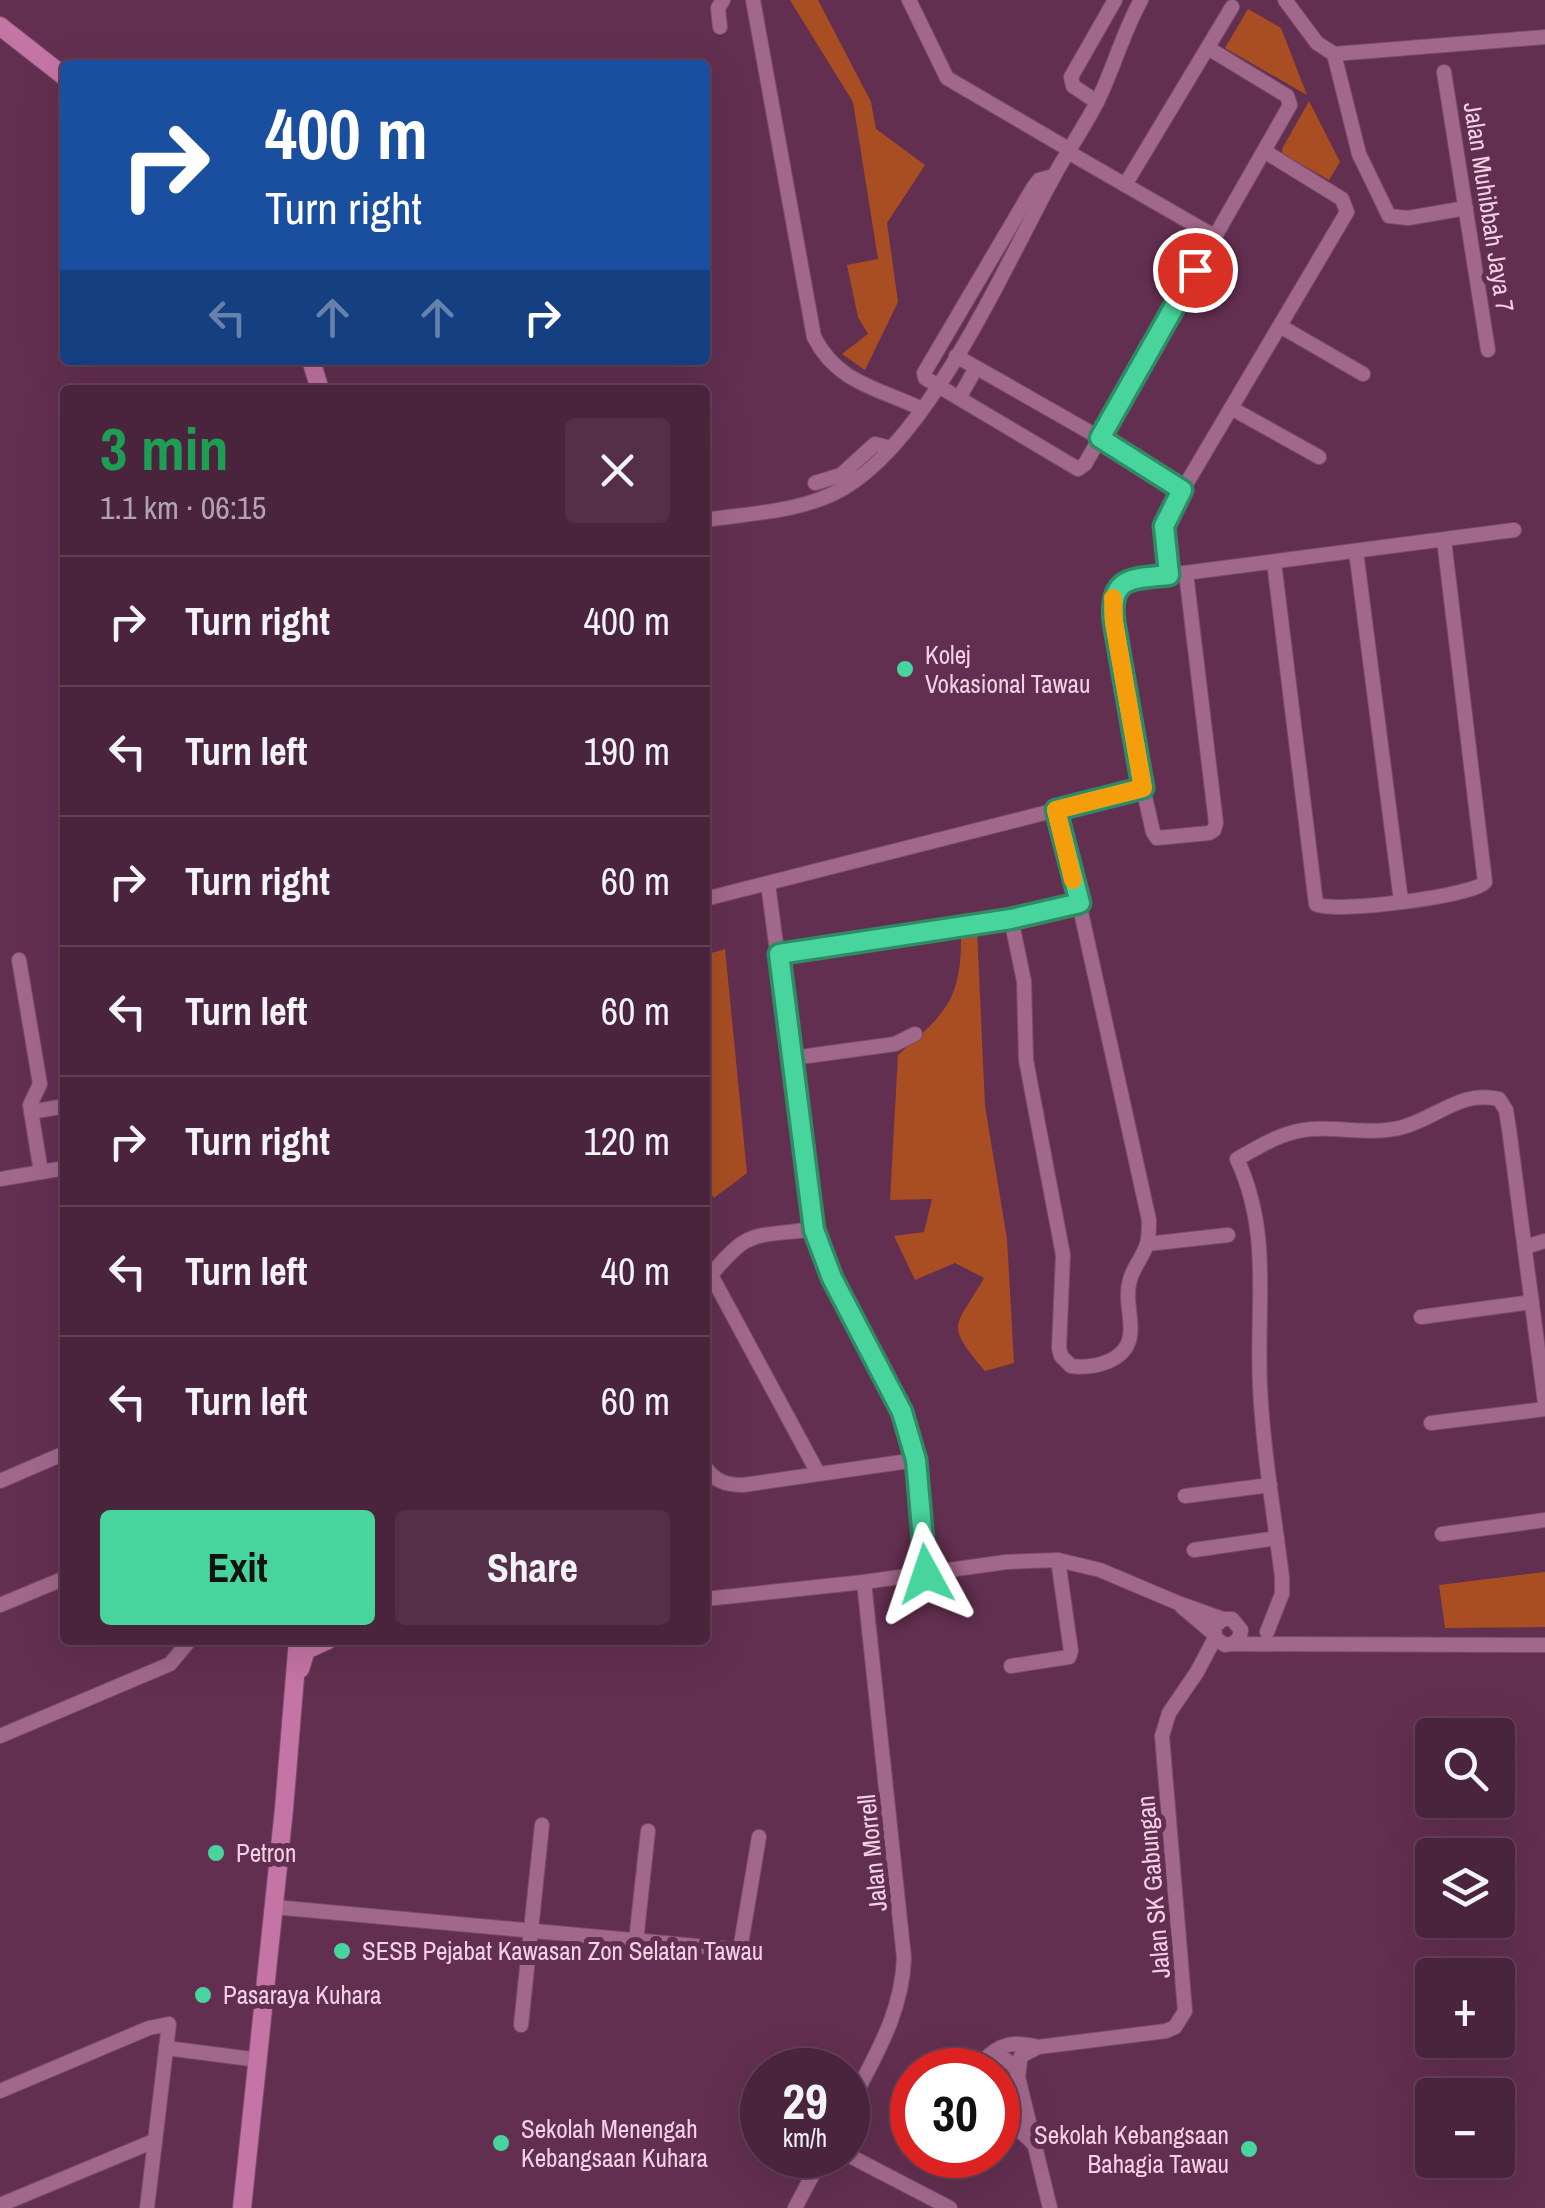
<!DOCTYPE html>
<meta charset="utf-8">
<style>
:root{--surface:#4a233c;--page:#542f47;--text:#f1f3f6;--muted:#b2a4af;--line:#614056;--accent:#48d49d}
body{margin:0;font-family:"Archivo Narrow",sans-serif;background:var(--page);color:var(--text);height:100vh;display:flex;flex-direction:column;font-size:38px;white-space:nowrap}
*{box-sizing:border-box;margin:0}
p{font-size:32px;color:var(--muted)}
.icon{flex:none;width:55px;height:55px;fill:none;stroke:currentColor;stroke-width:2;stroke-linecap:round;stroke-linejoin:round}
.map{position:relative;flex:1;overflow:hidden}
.panel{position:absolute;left:60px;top:385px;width:650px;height:1260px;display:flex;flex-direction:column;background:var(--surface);border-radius:10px;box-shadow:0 10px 40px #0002,0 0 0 2px var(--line)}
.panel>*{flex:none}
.banner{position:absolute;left:60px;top:60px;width:650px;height:305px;border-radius:10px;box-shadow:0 10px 40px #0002,0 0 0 2px var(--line);background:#1a4fa0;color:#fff;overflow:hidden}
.controls{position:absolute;left:1415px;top:1718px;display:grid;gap:20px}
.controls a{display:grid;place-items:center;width:100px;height:100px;border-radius:10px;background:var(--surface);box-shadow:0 10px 40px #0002,0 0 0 2px var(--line);font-size:50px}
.speed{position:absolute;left:740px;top:2048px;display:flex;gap:20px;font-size:50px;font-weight:700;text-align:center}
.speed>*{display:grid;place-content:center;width:130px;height:130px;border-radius:50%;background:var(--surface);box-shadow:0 10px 40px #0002,0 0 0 2px var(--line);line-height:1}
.speed small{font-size:25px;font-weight:400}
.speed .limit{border:15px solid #d22;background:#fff;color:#111}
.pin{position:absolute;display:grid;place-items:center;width:85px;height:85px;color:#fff;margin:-42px;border:5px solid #fff;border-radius:50%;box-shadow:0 2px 10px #0007}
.me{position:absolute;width:110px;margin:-55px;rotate:355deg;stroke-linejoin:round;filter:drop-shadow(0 0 8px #0008)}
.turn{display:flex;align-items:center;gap:35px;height:210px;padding:0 40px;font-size:45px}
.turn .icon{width:130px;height:130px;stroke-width:2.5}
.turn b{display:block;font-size:70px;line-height:85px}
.lanes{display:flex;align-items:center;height:95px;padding:0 40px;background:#0003;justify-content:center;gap:50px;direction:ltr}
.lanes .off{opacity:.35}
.round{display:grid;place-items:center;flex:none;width:105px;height:105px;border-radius:10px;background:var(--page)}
.headline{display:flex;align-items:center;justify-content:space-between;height:170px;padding:0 40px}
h1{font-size:60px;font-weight:800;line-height:75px;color:#1e9e55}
.action{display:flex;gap:20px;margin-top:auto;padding:20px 40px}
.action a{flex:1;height:115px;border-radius:10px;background:var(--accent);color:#111;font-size:40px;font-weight:800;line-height:115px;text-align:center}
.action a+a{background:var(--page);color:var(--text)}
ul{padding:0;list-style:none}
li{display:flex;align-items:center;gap:30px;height:130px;padding:0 40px;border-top:2px solid var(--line)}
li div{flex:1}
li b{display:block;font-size:38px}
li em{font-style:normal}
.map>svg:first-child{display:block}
.green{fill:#a94e23}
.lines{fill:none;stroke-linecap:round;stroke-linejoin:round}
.minor-casing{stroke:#7a4d6a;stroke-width:16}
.major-casing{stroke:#7a4d6a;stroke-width:20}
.minor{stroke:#a2688b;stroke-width:14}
.major{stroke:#c574a6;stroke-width:18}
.route-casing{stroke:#2f8a66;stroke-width:25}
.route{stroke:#48d49d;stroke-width:18}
.slow{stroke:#f59e0b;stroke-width:18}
.poi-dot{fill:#48d49d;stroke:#632f50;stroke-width:4}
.labels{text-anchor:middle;stroke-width:10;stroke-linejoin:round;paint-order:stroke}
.street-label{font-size:25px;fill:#f3d2e5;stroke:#632f50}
.poi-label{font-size:25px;fill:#f3d2e5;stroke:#632f50;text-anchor:start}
</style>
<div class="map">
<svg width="1545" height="2208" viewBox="0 0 1545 2208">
<rect width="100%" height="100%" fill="#632f50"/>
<g class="green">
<path d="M790,0H818L871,102L876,129L925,165L887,223L898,302L865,370L842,354L868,334L858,317L847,265L878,259L853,102Z"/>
<path d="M1248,9L1281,28L1307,95L1225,48Z"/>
<path d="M1309,101L1340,162L1329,180L1283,154L1282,149Z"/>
<path d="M977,930L985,1106L1007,1239L1014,1363L985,1371C943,1322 956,1328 984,1278L955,1263L915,1280L894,1236L924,1232L932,1199L890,1200L898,1055C946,1013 962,1000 961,933Z"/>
<path d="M725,949L747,1173L714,1198L705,1185V955Z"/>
<path d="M1545,1572V1627L1445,1628L1439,1585Z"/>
</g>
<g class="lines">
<defs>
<g id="minor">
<path d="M753,0L814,337C837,383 878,388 922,409"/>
<path d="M909,0L947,78L1070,150"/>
<path d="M1285,0L1317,43L1334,54L1545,37"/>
<path d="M720,27L718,8L723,0"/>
<path d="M1334,54L1359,154L1389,216L1408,218L1466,208"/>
<path d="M1444,72L1488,350"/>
<path d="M1097,102L1073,86L1071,77L1115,0"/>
<path d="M1068,152L1214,236"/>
<path d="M1054,176L1039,180L1033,188L924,373L925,378L1078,469L1085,464L1290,105L1287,96L1208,48"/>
<path d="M1125,185L1232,7"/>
<path d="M1280,326L1363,374"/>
<path d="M956,356L1100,438L1182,491"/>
<path d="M959,398L976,368"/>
<path d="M1231,408L1319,457"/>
<path d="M815,483L841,475L875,444L891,448"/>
<path d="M705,520C751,513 803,512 844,488C931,437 1005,265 1054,176C1067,152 1083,129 1096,104C1113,71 1122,34 1141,0"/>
<path d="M1356,551L1401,901"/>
<path d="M1274,562L1316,904C1333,914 1474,896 1485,882L1444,540"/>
<path d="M1186,573L1216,823L1214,830L1209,833L1157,838L1153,832L1143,788L1114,622C1112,601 1111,590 1131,580L1514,530"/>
<path d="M1169,575L1164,536L1169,513L1347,212L1342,199L1264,151"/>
<path d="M768,884L814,1229L825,1263L902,1412L916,1460L926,1574"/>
<path d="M705,899L1143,788"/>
<path d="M1011,919L1024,981L1026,1060L1063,1255L1059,1348L1061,1356L1071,1366C1092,1369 1126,1362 1130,1336C1133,1318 1124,1299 1130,1280C1133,1267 1143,1257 1147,1244C1149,1237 1149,1228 1149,1220L1079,903L1055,811"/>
<path d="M779,954L1011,919L1079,903"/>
<path d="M19,960L40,1084L30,1105L41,1172"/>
<path d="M793,1058L895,1044L915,1034"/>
<path d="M31,1112L65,1106"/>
<path d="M0,1179L65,1168"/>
<path d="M1147,1244L1228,1235"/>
<path d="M1525,1247L1545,1241"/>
<path d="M711,1275L818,1473"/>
<path d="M705,1282C750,1227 748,1238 814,1229"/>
<path d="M1421,1317L1532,1302"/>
<path d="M1431,1423L1545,1409"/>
<path d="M705,1467C715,1481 725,1485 743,1485L916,1460"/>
<path d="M0,1481L65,1453"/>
<path d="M1185,1496L1270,1485"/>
<path d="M1442,1534L1545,1520"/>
<path d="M1194,1550L1277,1538"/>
<path d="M705,1599L864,1582L1006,1562L1058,1560L1100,1570L1178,1603L1223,1619H1232L1241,1630C1240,1640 1235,1644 1225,1645L1215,1638L1214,1627L1223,1619"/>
<path d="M0,1605L65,1578"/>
<path d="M1182,1607L1214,1634"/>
<path d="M1267,1632L1282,1594V1577C1274,1513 1263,1450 1260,1386C1256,1306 1272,1234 1237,1159C1255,1149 1274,1137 1294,1132C1329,1123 1366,1137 1403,1127C1438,1117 1461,1090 1499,1099L1506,1110L1509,1129L1545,1403"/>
<path d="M1232,1644L1545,1645"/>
<path d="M1011,1666L1069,1657L1071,1651L1058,1560"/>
<path d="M0,1736L170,1664L190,1640"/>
<path d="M274,1907L740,1950L759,1837"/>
<path d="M636,1941L648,1831"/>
<path d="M521,2025L542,1825"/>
<path d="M166,2048L259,2060"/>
<path d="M983,2061C1000,2043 1014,2041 1038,2047L1166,2031L1175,2027L1185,2011L1162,1736L1169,1713L1197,1672L1215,1638"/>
<path d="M976,2070C987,2054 1004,2053 1016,2069L1050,2208"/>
<path d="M0,2091L149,2028L169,2024L147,2208"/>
<path d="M998,2101C1023,2096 1016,2076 1021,2056L1038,2047"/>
<path d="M848,2109C873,2059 902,2015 904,1958L864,1582"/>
<path d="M998,2110L1035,2145"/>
<path d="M848,2155L950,2208"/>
<path d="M0,2205L154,2141"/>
<path d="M795,2208L823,2155"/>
</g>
<g id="major">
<path d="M0,26L65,77"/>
<path d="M311,360L320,390"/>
<path d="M300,1669L306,1650L328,1640"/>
<path d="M242,2208L284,1809L298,1640"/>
</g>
</defs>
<use href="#minor" class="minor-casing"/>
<use href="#major" class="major-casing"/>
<use href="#minor" class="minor"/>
<use href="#major" class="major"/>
</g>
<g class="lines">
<defs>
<path id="route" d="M926,1574L916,1460L902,1412L832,1278L814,1230L779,954L1011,919L1080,903L1056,810L1143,788L1114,622C1109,576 1131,579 1169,575L1164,526L1182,490L1100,438L1195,270"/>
</defs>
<use href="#route" class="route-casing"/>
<use href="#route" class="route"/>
<path class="slow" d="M1073,880L1056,810L1143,788L1114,622L1113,598"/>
</g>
<g class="poi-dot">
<circle cx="905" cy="669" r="10"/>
<circle cx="216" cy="1853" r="10"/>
<circle cx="342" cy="1951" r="10"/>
<circle cx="203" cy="1995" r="10"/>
<circle cx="501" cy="2143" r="10"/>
<circle cx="1249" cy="2149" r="10"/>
</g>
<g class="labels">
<g class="street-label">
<text transform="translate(1489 207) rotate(81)" y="9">Jalan Muhibbah Jaya 7</text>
<text transform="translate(872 1853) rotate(-96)" y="9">Jalan Morrell</text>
<text transform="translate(1153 1887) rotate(-95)" y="9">Jalan SK Gabungan</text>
</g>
<g class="poi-label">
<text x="925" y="664">Kolej<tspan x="925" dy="29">Vokasional Tawau</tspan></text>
<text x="236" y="1862">Petron</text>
<text x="362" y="1960">SESB Pejabat Kawasan Zon Selatan Tawau</text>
<text x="223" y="2004">Pasaraya Kuhara</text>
<text x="521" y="2138">Sekolah Menengah<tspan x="521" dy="29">Kebangsaan Kuhara</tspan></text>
<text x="1229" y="2144" text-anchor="end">Sekolah Kebangsaan<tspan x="1229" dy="29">Bahagia Tawau</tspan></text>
</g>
</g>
</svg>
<div class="controls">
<a><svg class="icon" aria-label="search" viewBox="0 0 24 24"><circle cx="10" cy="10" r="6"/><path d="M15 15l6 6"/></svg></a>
<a><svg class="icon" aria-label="layers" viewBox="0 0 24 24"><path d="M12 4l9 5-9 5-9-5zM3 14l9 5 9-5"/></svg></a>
<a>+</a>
<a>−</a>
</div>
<div class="speed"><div>29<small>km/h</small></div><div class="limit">30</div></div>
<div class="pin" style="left:1195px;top:270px;background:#d93025"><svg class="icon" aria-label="arrive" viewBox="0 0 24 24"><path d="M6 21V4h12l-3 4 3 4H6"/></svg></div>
<svg class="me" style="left:926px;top:1574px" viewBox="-20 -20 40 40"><path d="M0-17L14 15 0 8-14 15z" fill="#48d49d" stroke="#fff" stroke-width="4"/></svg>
<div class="banner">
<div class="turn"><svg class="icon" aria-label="right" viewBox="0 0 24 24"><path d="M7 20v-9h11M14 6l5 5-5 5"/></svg><div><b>400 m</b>Turn right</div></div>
<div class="lanes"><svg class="icon off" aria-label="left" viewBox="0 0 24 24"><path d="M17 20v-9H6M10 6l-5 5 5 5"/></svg><svg class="icon off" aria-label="ahead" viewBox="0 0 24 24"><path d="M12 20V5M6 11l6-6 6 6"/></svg><svg class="icon off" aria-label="ahead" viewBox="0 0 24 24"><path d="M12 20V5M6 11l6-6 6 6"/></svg><svg class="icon" aria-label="right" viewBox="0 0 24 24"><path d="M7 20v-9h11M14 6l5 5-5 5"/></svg></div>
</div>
<section class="panel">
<div class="headline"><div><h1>3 min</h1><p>1.1 km · 06:15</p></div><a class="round"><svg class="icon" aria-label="close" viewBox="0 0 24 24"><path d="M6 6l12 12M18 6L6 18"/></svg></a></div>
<ul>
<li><svg class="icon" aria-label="right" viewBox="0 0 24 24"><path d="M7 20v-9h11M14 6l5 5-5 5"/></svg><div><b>Turn right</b></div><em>400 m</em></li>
<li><svg class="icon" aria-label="left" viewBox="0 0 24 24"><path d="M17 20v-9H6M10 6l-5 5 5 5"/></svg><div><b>Turn left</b></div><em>190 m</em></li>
<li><svg class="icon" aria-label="right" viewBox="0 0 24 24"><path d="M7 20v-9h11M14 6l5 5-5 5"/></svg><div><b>Turn right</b></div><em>60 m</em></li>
<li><svg class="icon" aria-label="left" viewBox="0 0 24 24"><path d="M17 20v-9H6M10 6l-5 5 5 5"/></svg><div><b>Turn left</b></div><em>60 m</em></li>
<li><svg class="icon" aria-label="right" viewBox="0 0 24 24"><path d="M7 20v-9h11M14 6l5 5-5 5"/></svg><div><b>Turn right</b></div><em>120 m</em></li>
<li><svg class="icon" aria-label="left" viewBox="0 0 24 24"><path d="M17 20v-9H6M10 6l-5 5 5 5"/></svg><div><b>Turn left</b></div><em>40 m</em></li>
<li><svg class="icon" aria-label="left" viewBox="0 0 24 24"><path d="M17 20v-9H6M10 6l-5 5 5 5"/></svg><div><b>Turn left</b></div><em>60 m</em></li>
</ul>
<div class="action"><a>Exit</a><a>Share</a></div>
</section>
</div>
